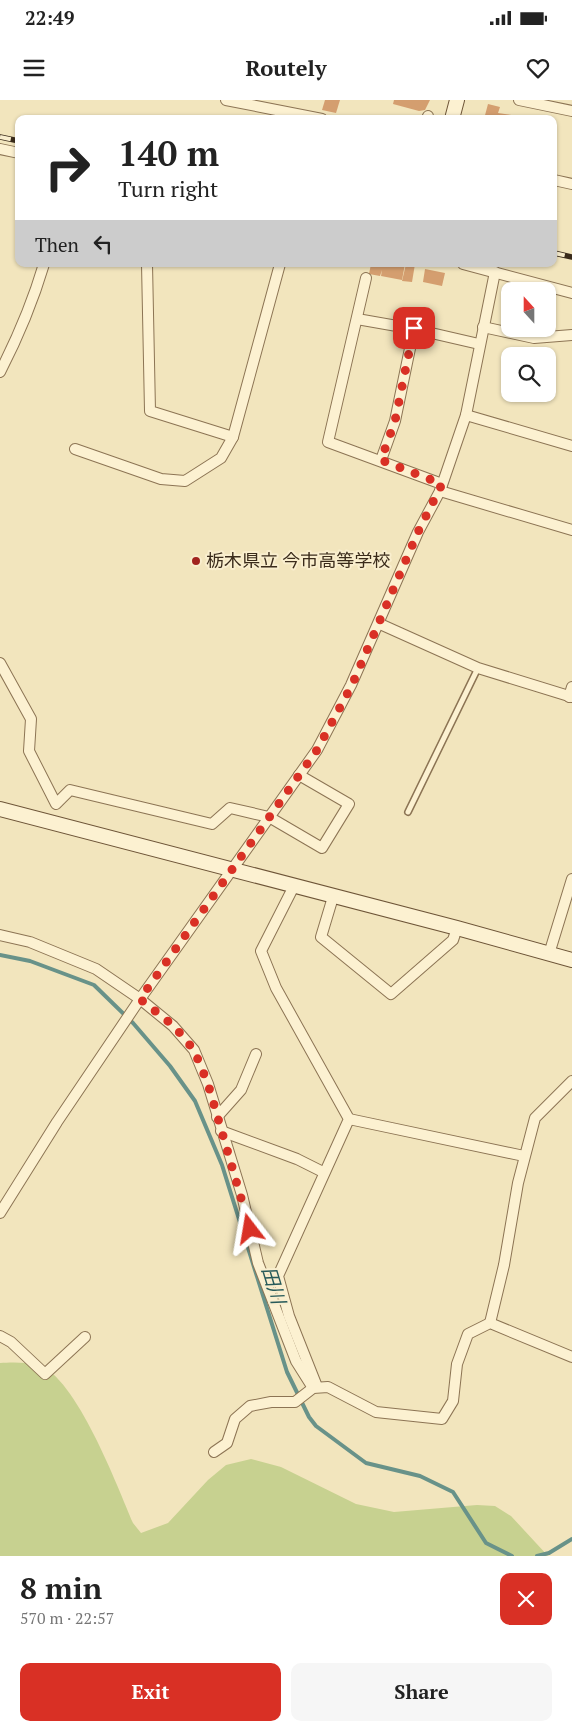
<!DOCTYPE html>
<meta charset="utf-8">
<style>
:root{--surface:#fff;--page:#f6f6f6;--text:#222;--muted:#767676;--accent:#d93025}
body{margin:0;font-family:"PT Serif","Noto Sans JP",serif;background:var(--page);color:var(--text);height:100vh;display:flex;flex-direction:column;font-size:19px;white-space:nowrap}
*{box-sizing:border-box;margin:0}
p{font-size:16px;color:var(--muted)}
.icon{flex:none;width:28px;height:28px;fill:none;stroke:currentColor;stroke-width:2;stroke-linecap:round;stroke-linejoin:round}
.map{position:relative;height:1456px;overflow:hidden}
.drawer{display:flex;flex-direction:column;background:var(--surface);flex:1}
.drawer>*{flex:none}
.hud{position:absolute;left:15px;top:15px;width:542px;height:152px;border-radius:10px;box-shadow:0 1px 4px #0004;background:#fff;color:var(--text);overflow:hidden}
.needle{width:32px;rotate:339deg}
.tools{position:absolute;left:501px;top:182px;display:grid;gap:10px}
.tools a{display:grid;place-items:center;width:55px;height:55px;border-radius:10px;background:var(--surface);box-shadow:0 1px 4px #0004;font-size:25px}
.pin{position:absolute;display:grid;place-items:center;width:42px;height:42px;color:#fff;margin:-21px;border-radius:10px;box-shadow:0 2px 8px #0006}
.me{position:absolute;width:55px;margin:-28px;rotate:346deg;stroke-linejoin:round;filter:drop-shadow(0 0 4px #0008)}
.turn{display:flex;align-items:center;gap:18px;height:105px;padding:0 20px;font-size:22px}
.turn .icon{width:65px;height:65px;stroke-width:2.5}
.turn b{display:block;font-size:35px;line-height:42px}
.then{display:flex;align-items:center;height:48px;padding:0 20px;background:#0003;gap:10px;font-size:19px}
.round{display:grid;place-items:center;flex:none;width:52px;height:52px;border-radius:10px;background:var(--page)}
.headline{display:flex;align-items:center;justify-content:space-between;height:85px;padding:0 20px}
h1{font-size:30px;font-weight:700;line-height:38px}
.button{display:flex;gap:10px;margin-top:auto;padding:10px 20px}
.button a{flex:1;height:58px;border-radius:10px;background:var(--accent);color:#fff;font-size:20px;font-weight:700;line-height:58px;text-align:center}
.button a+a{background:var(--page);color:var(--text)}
.status{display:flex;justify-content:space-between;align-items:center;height:35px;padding:0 25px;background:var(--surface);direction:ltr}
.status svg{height:14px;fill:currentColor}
header{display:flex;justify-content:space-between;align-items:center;height:65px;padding:0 20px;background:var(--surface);font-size:22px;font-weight:700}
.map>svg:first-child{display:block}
.green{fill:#c7d190}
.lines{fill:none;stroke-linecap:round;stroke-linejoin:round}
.stream{stroke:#689289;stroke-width:4}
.building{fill:#d49e6f}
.lane-casing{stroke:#8c7454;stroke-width:8}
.street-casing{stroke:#8c7454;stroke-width:12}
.secondary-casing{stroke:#6e5538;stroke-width:16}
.lane{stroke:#fcf1d1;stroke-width:5}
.street{stroke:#fcf1d1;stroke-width:10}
.secondary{stroke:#fcf1d1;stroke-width:14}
.rail-casing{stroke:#3a2b1b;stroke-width:5.5}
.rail{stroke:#f9eece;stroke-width:4;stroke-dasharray:11;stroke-linecap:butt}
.route{stroke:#d93025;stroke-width:9;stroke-dasharray:0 16.2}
.poi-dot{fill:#a1231e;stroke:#f9eece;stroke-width:2}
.labels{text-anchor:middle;stroke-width:4;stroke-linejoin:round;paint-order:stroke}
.poi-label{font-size:18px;fill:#3a2b1b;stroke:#f9eece;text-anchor:start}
.water-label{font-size:19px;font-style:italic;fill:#285b5a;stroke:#f9eece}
</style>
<div class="status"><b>22:49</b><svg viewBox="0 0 49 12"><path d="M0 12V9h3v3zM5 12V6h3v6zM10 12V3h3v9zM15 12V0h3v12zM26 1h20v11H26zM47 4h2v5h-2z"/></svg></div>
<header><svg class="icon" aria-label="menu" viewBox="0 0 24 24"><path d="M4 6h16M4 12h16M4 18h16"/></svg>Routely<svg class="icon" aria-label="heart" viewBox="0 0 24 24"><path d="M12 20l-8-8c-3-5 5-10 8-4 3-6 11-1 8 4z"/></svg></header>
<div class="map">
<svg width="572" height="1456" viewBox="0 0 572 1456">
<rect width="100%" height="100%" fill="#f2e5bd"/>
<path class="green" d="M0,1263C11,1262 27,1262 38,1265C76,1276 118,1388 133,1423L141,1433L168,1423L208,1380L226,1365L251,1359L281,1367L356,1404L394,1412L477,1405L495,1406L511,1416L548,1456H0Z"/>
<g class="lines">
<g class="stream">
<path d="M0,855L30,861L94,885L133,923L170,966L195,1001L222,1065L287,1272L309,1317L316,1326L366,1363L420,1376L453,1392L486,1443L512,1456"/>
<path d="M537,1456L549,1453L572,1439"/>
</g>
</g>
<g class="building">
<path d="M325,0H340L336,13L322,10Z"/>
<path d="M394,0H430L425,10L419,11L393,4Z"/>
<path d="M488,4L500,7L498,13L518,16V19H484Z"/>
<path d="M371,164H405L402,180L381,176L382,170L380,176L369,174Z"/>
<path d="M406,164H415L412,182L402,181Z"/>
<path d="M425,169L445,173L442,186L423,182Z"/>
</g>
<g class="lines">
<defs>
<path id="lane" d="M408,712L478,568"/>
<g id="street">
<path d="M226,0L322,19"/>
<path d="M519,0L572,11"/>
<path d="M427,19L428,16"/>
<path d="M0,49L19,53"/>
<path d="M554,80L572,84"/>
<path d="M147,164L150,311L233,337"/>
<path d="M463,164L572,193"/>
<path d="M366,178L328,342L442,384"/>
<path d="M357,219L414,229L479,244"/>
<path d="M483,227L534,238L572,235"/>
<path d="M0,272C18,237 33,201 44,164"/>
<path d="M466,315L572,346"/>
<path d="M75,349L161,379L185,381L221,358L233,337L280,164"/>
<path d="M381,360L395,321L414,229"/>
<path d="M440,391L572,430"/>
<path d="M380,524L478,568L572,597"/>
<path d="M0,563L31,619L29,651L56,704L70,690L212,724L230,708L269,717L322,748L349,704L299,675"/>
<path d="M569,597L572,587"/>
<path d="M294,786L261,851L276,888L349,1019L278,1176L289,1216L316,1284"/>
<path d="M333,797L321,837L391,894L453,840L457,828"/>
<path d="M0,835L30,842L96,869L140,899L173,926L194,950L208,984L242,1095L258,1163L296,1261L313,1288"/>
<path d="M549,854L572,779"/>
<path d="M217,1017L241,990L256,954"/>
<path d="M349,1019L524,1056"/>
<path d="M221,1031L297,1059L323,1072"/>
<path d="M0,1113L57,1022L140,899L317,650L351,585L418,432L440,391L466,315L495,172"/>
<path d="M490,1223L504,1165L518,1083L535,1018L572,981"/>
<path d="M0,1236L11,1242L45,1274L85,1237"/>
<path d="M214,1352L227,1343L235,1319L250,1306L271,1302H295L313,1288L328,1287L376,1312L442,1319L453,1301L457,1264L468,1234L490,1223L572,1257"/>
</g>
<g id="secondary">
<path d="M452,19L457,0"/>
<path d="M0,709L457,828L572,860"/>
</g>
</defs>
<use href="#lane" class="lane-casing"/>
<use href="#street" class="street-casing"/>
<use href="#secondary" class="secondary-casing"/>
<use href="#lane" class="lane"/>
<use href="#street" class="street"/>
<use href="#secondary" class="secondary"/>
<defs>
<g id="rail">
<path d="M0,37L19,41"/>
<path d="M554,153L572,157"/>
</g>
</defs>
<use href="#rail" class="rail-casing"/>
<use href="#rail" class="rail"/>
</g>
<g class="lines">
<path class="route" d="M250,1129L208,984L194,950L174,926L140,899L317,650L352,585L418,432L442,384L381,360L395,321L414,228"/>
</g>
<circle class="poi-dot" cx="196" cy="461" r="5"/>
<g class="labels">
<g class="poi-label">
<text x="206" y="467">栃木県立 今市高等学校</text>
</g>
<g class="water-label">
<text transform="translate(274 1185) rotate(73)" y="7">田川</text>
</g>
</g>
</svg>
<div class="tools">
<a><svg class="needle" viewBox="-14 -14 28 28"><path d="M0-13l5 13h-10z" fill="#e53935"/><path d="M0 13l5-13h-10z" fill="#767676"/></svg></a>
<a><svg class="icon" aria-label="search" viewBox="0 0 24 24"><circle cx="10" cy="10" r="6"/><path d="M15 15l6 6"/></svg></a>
</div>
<div class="pin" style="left:414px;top:228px;background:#d93025"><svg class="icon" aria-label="arrive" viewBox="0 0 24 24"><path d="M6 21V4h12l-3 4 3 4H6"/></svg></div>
<svg class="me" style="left:250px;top:1129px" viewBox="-20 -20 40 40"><path d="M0-17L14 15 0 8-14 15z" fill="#d93025" stroke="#fff" stroke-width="4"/></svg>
<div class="hud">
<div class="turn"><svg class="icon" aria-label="right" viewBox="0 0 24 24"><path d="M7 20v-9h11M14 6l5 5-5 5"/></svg><div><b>140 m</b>Turn right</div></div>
<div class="then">Then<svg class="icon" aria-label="left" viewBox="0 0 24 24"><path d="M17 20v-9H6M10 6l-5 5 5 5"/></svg></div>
</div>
</div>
<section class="drawer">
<div class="headline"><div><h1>8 min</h1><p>570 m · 22:57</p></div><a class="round" style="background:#d93025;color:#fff"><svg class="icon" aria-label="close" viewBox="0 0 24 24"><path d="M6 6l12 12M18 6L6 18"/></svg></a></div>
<div class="button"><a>Exit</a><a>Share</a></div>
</section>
